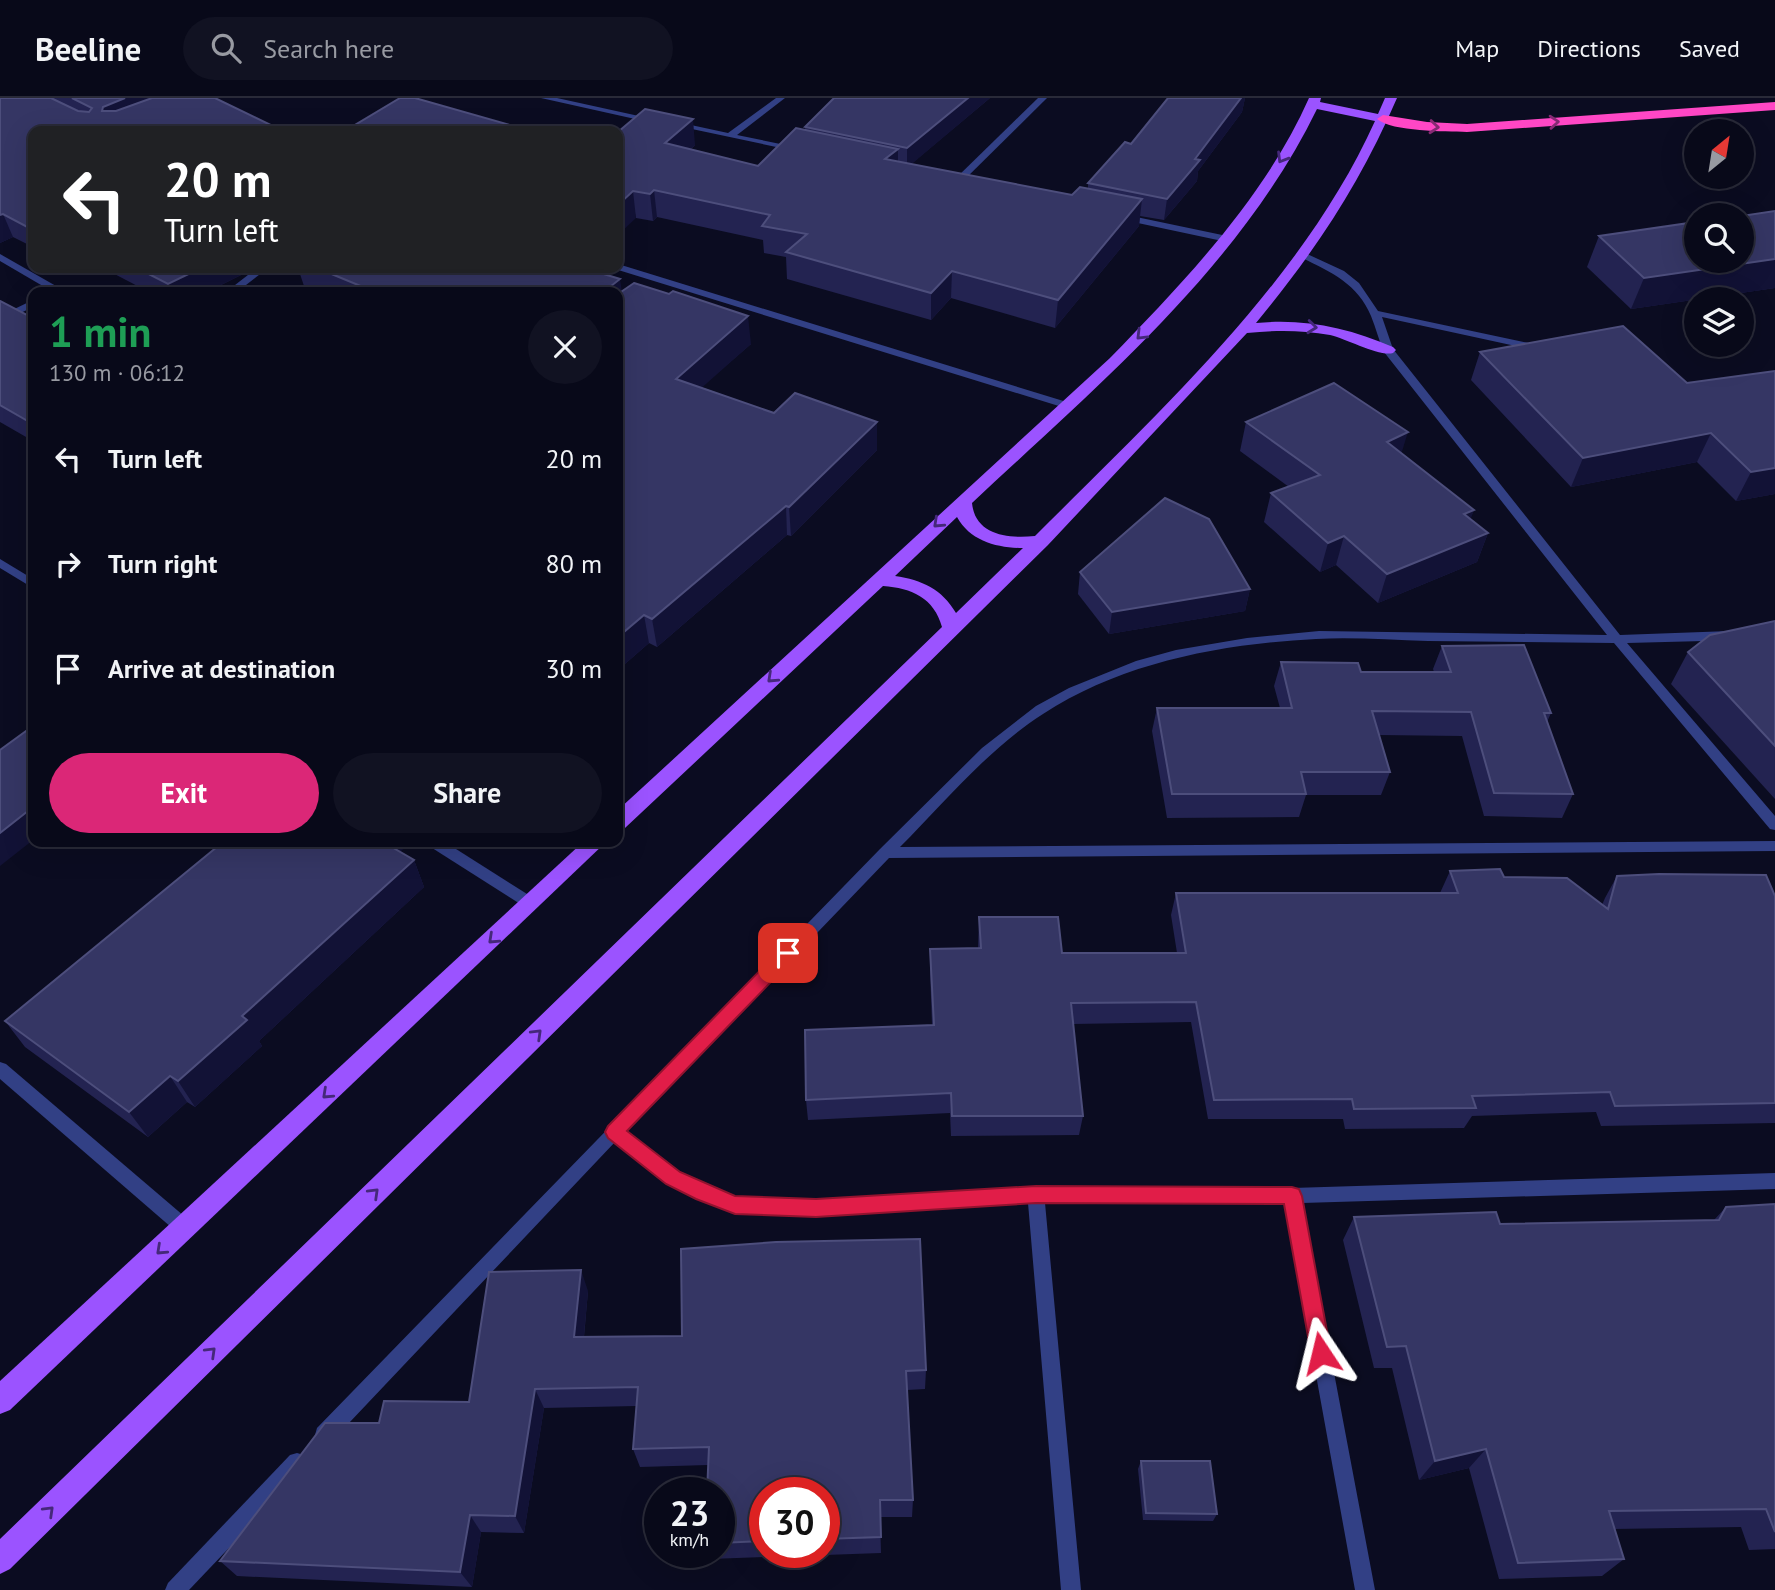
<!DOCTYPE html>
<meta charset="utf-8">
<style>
:root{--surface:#080919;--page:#111222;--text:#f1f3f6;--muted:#989aa2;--line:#292a38;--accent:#db2777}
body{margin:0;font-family:"PT Sans",sans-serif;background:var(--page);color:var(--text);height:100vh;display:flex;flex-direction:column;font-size:26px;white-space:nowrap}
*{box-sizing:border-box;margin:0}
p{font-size:23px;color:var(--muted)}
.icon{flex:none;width:38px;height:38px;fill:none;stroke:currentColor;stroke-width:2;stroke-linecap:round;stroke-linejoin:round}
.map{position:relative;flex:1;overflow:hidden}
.panel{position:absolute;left:28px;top:189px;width:595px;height:560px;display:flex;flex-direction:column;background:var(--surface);border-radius:14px;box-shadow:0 7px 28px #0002,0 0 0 2px var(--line)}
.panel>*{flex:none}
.guide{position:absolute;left:28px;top:28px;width:595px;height:147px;border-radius:14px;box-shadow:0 7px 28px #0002,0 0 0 2px var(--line);background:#202124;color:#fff;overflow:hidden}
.needle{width:46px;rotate:30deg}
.fabs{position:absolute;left:1684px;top:21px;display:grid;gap:14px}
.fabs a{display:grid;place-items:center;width:70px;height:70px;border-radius:50%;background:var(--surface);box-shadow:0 7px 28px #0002,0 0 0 2px var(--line);font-size:35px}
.speed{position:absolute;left:644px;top:1379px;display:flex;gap:14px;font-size:35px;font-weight:700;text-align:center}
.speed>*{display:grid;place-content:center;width:91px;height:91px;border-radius:50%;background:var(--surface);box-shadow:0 7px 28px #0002,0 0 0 2px var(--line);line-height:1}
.speed small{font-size:18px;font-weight:400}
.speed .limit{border:10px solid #d22;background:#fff;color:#111}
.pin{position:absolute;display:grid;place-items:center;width:60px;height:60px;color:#fff;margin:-30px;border-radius:14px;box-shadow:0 4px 10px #0006}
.me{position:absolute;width:77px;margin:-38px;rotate:350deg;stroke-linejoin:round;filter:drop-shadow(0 0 5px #0008)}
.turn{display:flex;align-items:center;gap:24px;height:147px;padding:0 21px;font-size:32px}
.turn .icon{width:91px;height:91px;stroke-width:2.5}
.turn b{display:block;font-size:49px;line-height:60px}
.round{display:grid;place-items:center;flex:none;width:74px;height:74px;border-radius:37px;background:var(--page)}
.head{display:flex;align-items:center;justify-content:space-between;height:119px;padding:0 21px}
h1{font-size:42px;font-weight:700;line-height:52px;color:#1e9e55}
.button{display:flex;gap:14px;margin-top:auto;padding:14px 21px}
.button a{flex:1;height:80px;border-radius:42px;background:var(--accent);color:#fff;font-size:28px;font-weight:700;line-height:80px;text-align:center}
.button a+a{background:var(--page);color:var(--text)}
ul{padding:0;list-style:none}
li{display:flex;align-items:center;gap:21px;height:105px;padding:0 21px}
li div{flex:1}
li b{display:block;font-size:26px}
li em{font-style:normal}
header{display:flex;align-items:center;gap:42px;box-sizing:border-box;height:98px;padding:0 35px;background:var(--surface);border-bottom:2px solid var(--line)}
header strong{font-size:33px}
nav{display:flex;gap:38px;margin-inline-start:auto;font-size:24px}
.search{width:490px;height:63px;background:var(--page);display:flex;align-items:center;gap:18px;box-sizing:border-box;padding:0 24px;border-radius:38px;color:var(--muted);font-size:26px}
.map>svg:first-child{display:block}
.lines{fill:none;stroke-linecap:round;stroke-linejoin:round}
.street{fill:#324085;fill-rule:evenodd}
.primary{fill:#9b53ff;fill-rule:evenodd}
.highway{fill:#ff47c5;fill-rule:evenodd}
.wall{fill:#232351;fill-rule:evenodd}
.shaded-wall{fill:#121236}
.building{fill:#353664;stroke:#4d4e7c;stroke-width:2}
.oneway{stroke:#852a73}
.oneway2{stroke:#45287a}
.route{fill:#e11d48;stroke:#92132f;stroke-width:2}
</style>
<header>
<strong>Beeline</strong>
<div class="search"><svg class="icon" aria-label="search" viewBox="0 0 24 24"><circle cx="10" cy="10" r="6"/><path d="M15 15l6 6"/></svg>Search here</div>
<nav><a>Map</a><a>Directions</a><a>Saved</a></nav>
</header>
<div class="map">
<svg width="1775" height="1492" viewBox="0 0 1775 1492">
<rect width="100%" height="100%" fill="#0b0c21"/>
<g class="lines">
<g class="street">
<path d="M541,0H557L657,22L653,25Z"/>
<path d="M776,0H785L737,37L800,50V54L673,27L677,24L728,35Z"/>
<path d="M1038,0H1047L959,87H953V83Z"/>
<path d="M1122,116L1227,138L1232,141L1227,144L1119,121L1117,119Z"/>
<path d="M1305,155L1344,173L1359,185L1378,213L1543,248L1544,250L1539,253L1382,219L1393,251L1620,537L1730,533L1732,536L1730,539L1704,543L1627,545L1775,718V732L1770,731L1614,545C1552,544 1490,544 1428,543C1391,542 1353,539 1316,541C1222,546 1123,564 1043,616C988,651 945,704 900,749L1775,743V753L889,760L626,1034L679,1075L709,1090L735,1099L774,1102H816L1036,1089L1292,1090L1775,1075V1091L1302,1105L1375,1492H1355L1285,1106L1045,1105L1081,1492H1061L1028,1105L816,1118L735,1115L697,1100L667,1085L615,1044L331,1344L324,1346L317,1344L315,1337L317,1330L880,751L982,650L1036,608L1069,590L1136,563L1176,552L1247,540L1319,533L1607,537L1384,254C1379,243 1376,230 1371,218C1358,186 1331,174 1302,160V156Z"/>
<path d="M0,156L63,192L65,194H53L0,163Z"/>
<path d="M618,166L1070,305L1071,307L1066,310L1062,309L615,171L618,170Z"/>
<path d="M257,170H268L237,194H226Z"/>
<path d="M33,202V209L0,225V218Z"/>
<path d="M0,461L33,481V490L0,470Z"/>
<path d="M427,744H445L535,801L537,805L535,809H525L429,748Z"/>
<path d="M0,964L6,966L191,1124L193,1130L191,1136L185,1138L179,1136L0,981Z"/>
<path d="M297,1355L304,1357L306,1364L304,1371L189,1492H165L168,1485L290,1357Z"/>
</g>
<g class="primary">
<path d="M1309,0H1321L1320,4L1378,16L1385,0H1397C1360,86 1316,152 1256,225C1304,220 1349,230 1393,249L1396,252L1393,255C1380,259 1347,241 1330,237C1302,232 1275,232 1247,235L1048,447L10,1471L0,1476V1441L942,529C934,500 912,490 883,488L625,730L618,732V712L1110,260C1184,184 1266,98 1309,0ZM1317,11L1375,23C1303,183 1157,316 1035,438C1008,441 975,437 972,405C1098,287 1240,169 1317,11ZM957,419C970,443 997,450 1023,450L956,515C942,491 922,482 895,478Z"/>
<path d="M583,744H606L10,1312L0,1316V1283Z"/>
</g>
<path class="highway" d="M1775,4V12L1467,34C1445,33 1393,34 1377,21L1383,17L1427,24L1467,26Z"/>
</g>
<g class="wall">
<path d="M0,0H215L33,33V149L13,139L0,145Z"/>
<path d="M990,0L911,66L1072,97L1088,90V85L1131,46L1168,0H1245L1242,14L1198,73L1197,83L1164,122L1140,118L1139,128L1055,230L951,200L931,222L787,181L786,159L764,155L763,142L657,119L653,123L636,120L618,34L695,47L690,52L758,68L805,32V29Z"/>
<path d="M355,27L531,33H357Z"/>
<path d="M1775,113V190L1631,211L1587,169L1599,138Z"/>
<path d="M103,170H255L207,194H149Z"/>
<path d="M298,170H584L622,194L751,246L701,289L877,352L791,438L787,437L657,549L649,545L618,572V194H318L304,188Z"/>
<path d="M0,203L33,220V343L0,324Z"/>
<path d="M1480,254L1687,285L1775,273V396L1736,403L1697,364L1571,389L1471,282Z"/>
<path d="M1246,324L1402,355L1474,412L1470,421L1488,435L1477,464L1378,505L1336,467L1320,474L1264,424L1271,395L1289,389L1240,353Z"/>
<path d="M1080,474L1250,491L1245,513L1109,536L1078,496Z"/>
<path d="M1775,523V701L1671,586L1688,554Z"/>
<path d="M1442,548L1551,615L1547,624L1573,696L1562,720L1484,718L1462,638L1379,637L1390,674L1381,697H1306L1299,719L1167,720L1152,633L1157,610H1280L1274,588L1281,564L1361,574H1434L1433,571Z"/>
<path d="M400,754L414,762L424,789L259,943L262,948L195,1009L187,1004L148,1039L25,949L5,923Z"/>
<path d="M1450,773L1504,779L1602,807L1605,800L1617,778L1775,798V1025L1601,1028L1596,1014L1472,1018L1464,1030L1345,1031L1343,1021H1208L1191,924L1073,926L1083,1018L1079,1037L951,1038L950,1015L808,1022L806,1002L932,927L930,872V851L978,850L979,819L1062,855H1177L1171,817L1176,795H1440Z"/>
<path d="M1775,1106V1451L1749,1452L1741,1429L1614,1431L1624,1461L1602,1478L1499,1481L1469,1370L1419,1382L1392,1270H1374L1343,1142L1354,1119L1500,1126L1714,1122L1726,1109Z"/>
<path d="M588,1193L584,1239L926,1272L925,1291L907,1292L913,1402L912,1419H880L881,1455L710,1461L708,1454H719V1395L708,1367L640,1369L633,1351L636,1308L544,1310L524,1435L481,1434L472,1489L237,1478L220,1463L379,1325L469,1304ZM765,1395H824V1454H765Z"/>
<path d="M1141,1363L1217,1416L1213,1423L1143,1422L1138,1371Z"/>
</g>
<g class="shaded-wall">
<path d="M125,0H182L111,33L102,13L103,9Z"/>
<path d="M968,0H990L907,70V50Z"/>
<path d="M1241,0H1245L1242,14L1198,73L1197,83L1164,122L1167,101L1195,61Z"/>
<path d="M693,21L695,47L668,72L665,45Z"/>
<path d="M898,51V78L885,61Z"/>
<path d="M654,92L657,119L653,123L650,96Z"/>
<path d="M633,93L636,120L618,137V107Z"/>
<path d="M1142,101L1139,128L1055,230L1058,202Z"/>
<path d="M3,116L13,139L0,145V117Z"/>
<path d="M1775,161V190L1631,211L1644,180Z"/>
<path d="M201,170H255L207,194H171L168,186Z"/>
<path d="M952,173L951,200L931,222V195Z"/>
<path d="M620,181L624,208L618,214V194H612L611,188Z"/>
<path d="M748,218L751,246L680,309L676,281Z"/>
<path d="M877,324V352L791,438L789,409Z"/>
<path d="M1408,334L1399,363L1387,344Z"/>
<path d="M1711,335L1697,364L1571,389L1583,360Z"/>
<path d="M1775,370V396L1736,403L1751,374Z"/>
<path d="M786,408L787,437L657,549L652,521Z"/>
<path d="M1474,412L1463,441L1464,416Z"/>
<path d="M1488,435L1477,464L1378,505L1387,476Z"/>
<path d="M1344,438L1336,467L1320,474L1328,445Z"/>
<path d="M1250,491L1245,513L1109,536L1112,514Z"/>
<path d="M644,517L649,545L618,572V539Z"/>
<path d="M33,709V742L0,768V735Z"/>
<path d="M377,744H412L385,766Z"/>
<path d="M414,762L424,789L259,943L262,948L195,1009L178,983L242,918Z"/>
<path d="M170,978L187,1004L148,1039L129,1014Z"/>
<path d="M581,1172L588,1193L582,1258L574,1239Z"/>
<path d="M535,1291L544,1310L524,1435L515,1418Z"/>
<path d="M1486,1351L1469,1370L1419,1382L1435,1363Z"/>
<path d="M470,1417L481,1434L472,1489L460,1474Z"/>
</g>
<g class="building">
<path d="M0,0H51L78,13L89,14L92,10L72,0H125L103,9L102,13H116L152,0H215L283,33H33V132L3,116L0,117Z"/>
<path d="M400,0H415L531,33H376L355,27Z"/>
<path d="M834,0H968L907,50L805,29Z"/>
<path d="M1168,0H1241L1195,61L1200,62L1167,101L1088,85L1125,44L1131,46Z"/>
<path d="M645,11L693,21L665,45L758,68L796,30L898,51L885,61L1072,97L1080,89L1142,101L1058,202L952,173L931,195L786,154L807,136L762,128L770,117L654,92L650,96L633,93L618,107V34Z"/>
<path d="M1775,113V161L1644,180L1599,138L1696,124V163H1741V118Z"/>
<path d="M137,170H201L168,186Z"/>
<path d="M317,170H584L620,181L611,188L613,194H375Z"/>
<path d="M634,185L669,196L673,193L748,218L676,281L774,315L795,295L877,324L789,409L786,408L652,521L644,517L618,539V196Z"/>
<path d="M0,203L33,220V326L0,307Z"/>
<path d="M1623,228L1687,285L1775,273V370L1751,374L1711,335L1583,360L1480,254Z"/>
<path d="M1334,285L1408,334L1387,344L1474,412L1464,416L1488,435L1387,476L1344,438L1328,445L1271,395L1320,377L1246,324Z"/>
<path d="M1165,400L1209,421L1250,491L1112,514L1080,474Z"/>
<path d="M1775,523V648L1688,554L1710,537Z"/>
<path d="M1524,547L1551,615H1544L1573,696L1494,695L1471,614L1372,613L1390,674H1301L1306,696H1172L1157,610H1292L1281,564L1358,565L1361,574H1451L1442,548Z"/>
<path d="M33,628V709L0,735V652Z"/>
<path d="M223,744H383L414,762L242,918L247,922L178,983L170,978L129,1014L5,923Z"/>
<path d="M1500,771L1504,779L1567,780L1608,811L1617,778L1659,776L1766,777L1775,798V1005L1615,1008L1610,994L1472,998L1476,1010L1354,1011L1352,1001L1214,1002L1196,904L1071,905L1083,1018H952L951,995L806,1002L805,932L934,927L930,851L981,850L979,819H1058L1062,855H1186L1176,795H1458L1450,773Z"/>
<path d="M1775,1106V1434L1766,1411L1609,1413L1624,1461L1518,1465L1486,1351L1435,1363L1406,1248L1387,1249L1354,1119L1496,1114L1500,1126L1719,1122L1726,1109Z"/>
<path d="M920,1141L926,1272L906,1273L913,1402H880L881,1439L824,1441V1395H765V1443L719,1445V1395H707L709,1349L633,1351L638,1289L535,1291L515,1418L470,1417L460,1474L220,1463L325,1325H379L384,1303L469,1304L489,1174L581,1172L574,1239L682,1238L681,1151L776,1144Z"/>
<path d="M1141,1363H1210L1217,1416L1146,1415Z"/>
</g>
<defs><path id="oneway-chevron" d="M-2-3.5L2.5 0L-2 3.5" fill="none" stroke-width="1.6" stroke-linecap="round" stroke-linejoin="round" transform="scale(1.75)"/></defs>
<g class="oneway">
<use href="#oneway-chevron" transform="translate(1554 24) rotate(-4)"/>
<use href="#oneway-chevron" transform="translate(1434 29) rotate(5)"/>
</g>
<g class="oneway2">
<use href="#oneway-chevron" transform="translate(1282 60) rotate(121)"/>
<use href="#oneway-chevron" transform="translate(1312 229) rotate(6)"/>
<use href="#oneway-chevron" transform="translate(1141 237) rotate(135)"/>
<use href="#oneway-chevron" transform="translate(938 425) rotate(137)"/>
<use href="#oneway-chevron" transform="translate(772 580) rotate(137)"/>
<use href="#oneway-chevron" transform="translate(493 841) rotate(137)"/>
<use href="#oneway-chevron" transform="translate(537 936) rotate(-44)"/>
<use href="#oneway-chevron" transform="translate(327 996) rotate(137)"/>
<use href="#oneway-chevron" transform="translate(374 1095) rotate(-44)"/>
<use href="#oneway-chevron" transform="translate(161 1152) rotate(137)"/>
<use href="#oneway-chevron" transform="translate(211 1254) rotate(-44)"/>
<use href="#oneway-chevron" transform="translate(49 1413) rotate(-44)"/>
</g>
<path class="route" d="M788,848L794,850L796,855L794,860L627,1033L680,1074L735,1098L816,1101L1036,1088L1292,1089L1299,1091L1302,1098L1331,1255L1328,1262L1321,1265L1314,1262L1311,1255L1284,1106L1036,1105L816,1119L735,1116L696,1101L666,1086L608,1040L605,1034L608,1028L782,850Z"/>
</svg>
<div class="fabs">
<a><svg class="needle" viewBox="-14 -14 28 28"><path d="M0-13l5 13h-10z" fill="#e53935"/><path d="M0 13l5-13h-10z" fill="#989aa2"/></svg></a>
<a><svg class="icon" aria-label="search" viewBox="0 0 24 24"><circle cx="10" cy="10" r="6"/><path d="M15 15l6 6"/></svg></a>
<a><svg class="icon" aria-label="layers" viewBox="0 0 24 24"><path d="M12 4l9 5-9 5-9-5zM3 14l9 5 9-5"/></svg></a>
</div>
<div class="speed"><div>23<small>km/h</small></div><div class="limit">30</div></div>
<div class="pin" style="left:788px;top:855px;background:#d93025"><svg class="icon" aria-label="arrive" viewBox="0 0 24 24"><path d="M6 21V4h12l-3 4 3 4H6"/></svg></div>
<svg class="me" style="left:1321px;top:1255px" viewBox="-20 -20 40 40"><path d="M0-17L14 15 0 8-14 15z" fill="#e11d48" stroke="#fff" stroke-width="4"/></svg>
<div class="guide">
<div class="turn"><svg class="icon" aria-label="left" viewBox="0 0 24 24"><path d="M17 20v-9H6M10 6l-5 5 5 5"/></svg><div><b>20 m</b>Turn left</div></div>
</div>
<section class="panel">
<div class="head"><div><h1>1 min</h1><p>130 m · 06:12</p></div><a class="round"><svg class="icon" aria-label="close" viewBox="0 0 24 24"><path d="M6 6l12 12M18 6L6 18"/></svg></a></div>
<ul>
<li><svg class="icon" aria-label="left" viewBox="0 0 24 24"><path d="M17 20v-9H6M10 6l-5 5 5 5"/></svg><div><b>Turn left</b></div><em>20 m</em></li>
<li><svg class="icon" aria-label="right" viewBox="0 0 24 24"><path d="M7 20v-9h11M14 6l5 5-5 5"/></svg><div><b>Turn right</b></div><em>80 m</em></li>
<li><svg class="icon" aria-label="arrive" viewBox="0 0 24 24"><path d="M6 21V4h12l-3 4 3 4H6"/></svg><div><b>Arrive at destination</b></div><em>30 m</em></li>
</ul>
<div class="button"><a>Exit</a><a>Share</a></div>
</section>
</div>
